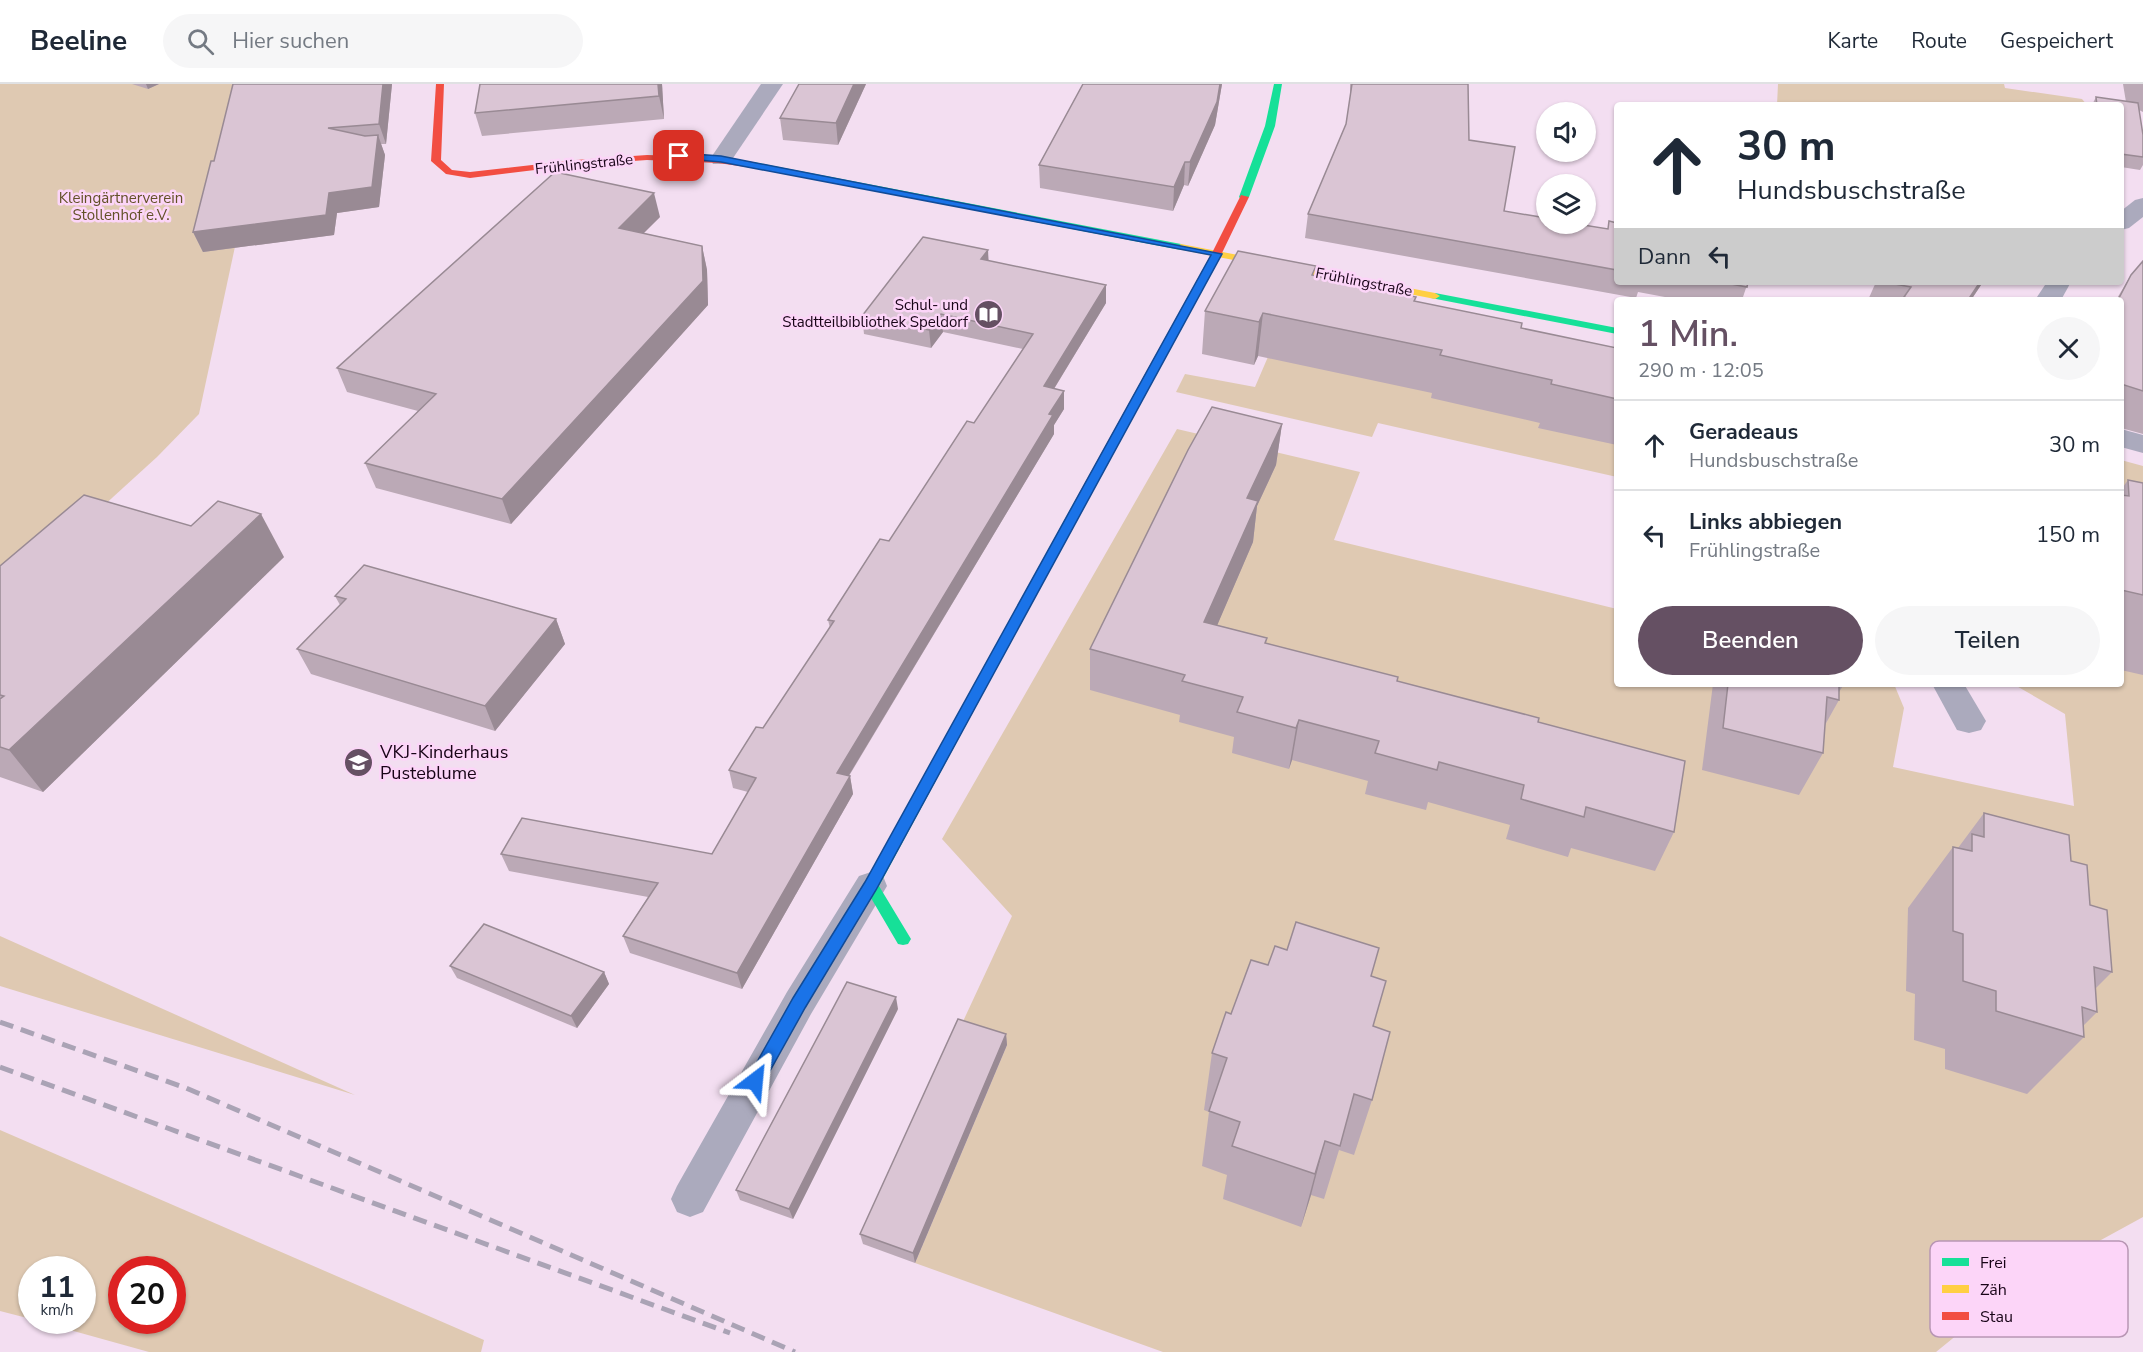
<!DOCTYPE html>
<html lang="de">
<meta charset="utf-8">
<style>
:root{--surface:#fff;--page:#f6f6f7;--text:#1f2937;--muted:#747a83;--line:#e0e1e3;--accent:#655063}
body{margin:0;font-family:"Nunito Sans",sans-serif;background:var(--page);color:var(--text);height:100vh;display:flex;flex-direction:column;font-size:22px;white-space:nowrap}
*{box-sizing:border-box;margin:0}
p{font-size:20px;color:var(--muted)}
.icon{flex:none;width:33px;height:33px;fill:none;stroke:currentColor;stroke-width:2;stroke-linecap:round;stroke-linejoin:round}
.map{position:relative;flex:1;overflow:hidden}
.side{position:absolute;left:1614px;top:213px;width:510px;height:390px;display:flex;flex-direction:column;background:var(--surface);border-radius:6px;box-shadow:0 2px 4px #0004}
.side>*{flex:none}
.top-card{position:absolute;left:1614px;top:18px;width:510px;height:183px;border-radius:6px;box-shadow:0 2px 4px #0004;background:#fff;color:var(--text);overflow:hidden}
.buttons{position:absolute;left:1536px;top:18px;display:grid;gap:12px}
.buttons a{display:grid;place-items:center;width:60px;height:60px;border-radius:50%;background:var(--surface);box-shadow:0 2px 4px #0004;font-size:30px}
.speed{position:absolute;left:18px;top:1172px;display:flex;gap:12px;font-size:30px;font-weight:700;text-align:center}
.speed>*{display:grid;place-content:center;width:78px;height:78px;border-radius:50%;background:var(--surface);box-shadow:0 2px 4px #0004;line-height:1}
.speed small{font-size:15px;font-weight:400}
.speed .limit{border:9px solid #d22;background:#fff;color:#111}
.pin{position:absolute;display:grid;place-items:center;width:51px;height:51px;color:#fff;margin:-26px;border-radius:12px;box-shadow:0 3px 9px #0006}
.me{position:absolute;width:66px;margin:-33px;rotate:29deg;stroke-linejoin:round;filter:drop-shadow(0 0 4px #0008)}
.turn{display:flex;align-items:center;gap:21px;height:126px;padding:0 24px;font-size:27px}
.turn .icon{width:78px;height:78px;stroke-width:2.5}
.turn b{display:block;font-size:42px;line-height:51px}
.then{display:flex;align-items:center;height:57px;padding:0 24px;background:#0003;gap:12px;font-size:22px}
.round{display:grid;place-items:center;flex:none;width:63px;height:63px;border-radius:32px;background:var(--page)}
.summary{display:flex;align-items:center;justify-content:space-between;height:102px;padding:0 24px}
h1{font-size:36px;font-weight:600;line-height:45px;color:var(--accent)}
.primary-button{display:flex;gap:12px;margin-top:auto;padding:12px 24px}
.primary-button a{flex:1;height:69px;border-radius:36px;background:var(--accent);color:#fff;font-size:24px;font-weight:600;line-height:69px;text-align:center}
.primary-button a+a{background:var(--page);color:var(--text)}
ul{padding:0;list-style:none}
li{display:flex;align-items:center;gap:18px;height:90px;padding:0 24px;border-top:2px solid var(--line)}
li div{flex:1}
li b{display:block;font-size:22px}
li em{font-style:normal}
header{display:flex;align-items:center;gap:36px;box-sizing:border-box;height:84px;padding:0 30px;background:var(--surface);border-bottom:2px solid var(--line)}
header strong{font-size:28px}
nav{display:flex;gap:33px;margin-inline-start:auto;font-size:21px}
.search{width:420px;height:54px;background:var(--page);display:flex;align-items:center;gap:15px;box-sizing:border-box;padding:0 21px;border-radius:33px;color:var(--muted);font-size:22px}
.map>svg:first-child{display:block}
.green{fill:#dfc9b2;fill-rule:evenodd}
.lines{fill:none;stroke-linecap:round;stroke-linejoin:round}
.lane{fill:#abaabd;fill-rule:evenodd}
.street{fill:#abaabd;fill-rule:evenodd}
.fast{fill:#16e098;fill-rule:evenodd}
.slow{fill:#ffcf43;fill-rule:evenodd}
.jam{fill:#f24e42;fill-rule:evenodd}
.rail{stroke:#aaa3b5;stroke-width:5;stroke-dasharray:14 8;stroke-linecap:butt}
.wall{fill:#bba9b6}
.shaded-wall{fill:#998a94}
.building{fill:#dac5d4;stroke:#998a94;stroke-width:1.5}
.route{fill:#1a73e8;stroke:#114b97;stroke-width:1.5}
.labels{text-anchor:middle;stroke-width:5;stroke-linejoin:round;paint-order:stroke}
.far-street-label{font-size:15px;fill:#180417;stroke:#fcd5f8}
.far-park-label{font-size:15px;fill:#625127;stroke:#fcd5f8}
.far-poi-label{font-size:15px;fill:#180417;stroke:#fcd5f8;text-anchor:end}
.poi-label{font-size:18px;fill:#180417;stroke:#fcd5f8;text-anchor:start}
.key{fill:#fcd5f8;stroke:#b896b4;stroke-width:1.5}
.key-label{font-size:16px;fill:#180417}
</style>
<header>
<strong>Beeline</strong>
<div class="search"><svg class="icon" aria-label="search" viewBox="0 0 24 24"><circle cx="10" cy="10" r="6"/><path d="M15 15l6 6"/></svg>Hier suchen</div>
<nav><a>Karte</a><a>Route</a><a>Gespeichert</a></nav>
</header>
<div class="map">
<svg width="2143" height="1268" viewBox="0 0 2143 1268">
<rect width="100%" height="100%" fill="#f3def1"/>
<g class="green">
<path d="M0,0H270L199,330L157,373L0,516Z"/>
<path d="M1778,0H2004L2005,4L2082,15L2087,21H1777Z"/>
<path d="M1296,208L1617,284V393L1378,339L1372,353L1176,308L1185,290L1255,303Z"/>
<path d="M1177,345L1360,388L1334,456L1617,525V600H1894L1904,624L1893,683L2074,722L2065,630L2013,600H2121V376L2143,382V1133L2017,1202L1936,1268H1163L915,1179L1007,961L959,946L1012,832L942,755Z"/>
<path d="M0,852L355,1011L0,902Z"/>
<path d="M0,1046L484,1256L481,1268H149L34,1236H82V1185H32L31,1235L0,1227ZM122,1185H172V1236H122Z"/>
</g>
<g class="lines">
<path class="lane" d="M871,788L883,792L887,802L811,930L703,1128L690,1133L677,1128L671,1115L677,1102L787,908L859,792Z"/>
<g class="street">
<path d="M761,0H783L729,80H713L710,75Z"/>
<path d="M2143,114V133L2129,144L2121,146V127L2135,116Z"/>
<path d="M2047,198H2071L2061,216H2035Z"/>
<path d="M2121,345L2143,351V369L2121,363Z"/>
<path d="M1932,600H1964L1986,637L1981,646L1969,649L1957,646Z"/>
</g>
<g class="fast">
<path d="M1274,0H1282L1275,42L1249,113L1241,115L1239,113L1265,42Z"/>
<path d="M753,78L1181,160L1186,163L1181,166L750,83L748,81Z"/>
<path d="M1435,209L1617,244V250L1431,214L1430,212Z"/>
<path d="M1082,411L1088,415L879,802L911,855L908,860L903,861L898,860L864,802L1076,415Z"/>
</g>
<path class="slow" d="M1181,160L1435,209L1440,212L1435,215L1177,165L1176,163Z"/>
<g class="jam">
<path d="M436,0H444L441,76L452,86L470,88L576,76L647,71L718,73L753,78L758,81L753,84L718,79L647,76L576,81L470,94L446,90L431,77Z"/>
<path d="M1241,111L1249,113L1222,169L1088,415L1082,419L1078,418L1076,415L1212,169Z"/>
</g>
<g class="rail">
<path d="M0,938L186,1004L795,1268"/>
<path d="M0,983L730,1249"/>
</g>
</g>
<g class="wall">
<path d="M132,0H159L148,5Z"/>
<path d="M392,0L386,60H381L385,71L379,123L337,129L334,151L203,168L193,148L214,77Z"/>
<path d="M480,0H662L664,35L482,52L475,29Z"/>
<path d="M866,0L838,61L783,56L780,34Z"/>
<path d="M1083,0H1222L1215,41L1188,102L1184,101L1173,127L1040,104L1039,81Z"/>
<path d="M1350,0H1468L1469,56L1504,127L1607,145L1617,139V198H1748L1742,216H1681L1638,208L1636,214L1305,154L1308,130L1346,40L1350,13Z"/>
<path d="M2123,0H2143V28L2139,26L2143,51V81L2140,86L2121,83V21H2092L2096,13L2126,18Z"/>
<path d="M660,133L643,149L702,162L707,186L708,221L511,440L376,404L365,379L418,327L347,308L337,284Z"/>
<path d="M988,166V177L1106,201V219L1054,305L1064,325L1054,341V350L849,692H850L853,710L742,905L630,869L623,852L648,813L509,787L501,770H712L748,708L733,704L729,686L763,644L830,544L828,536L889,457L974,339L1023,265L943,248L931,264L864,250L862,232Z"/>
<path d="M2143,177V350L2121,344V216H2116L2131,191Z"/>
<path d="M1315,191L1416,213L1415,217L1521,244L1617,264V361L1538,344L1540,339L1431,314L1432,309L1258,272L1254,281L1202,270L1205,227Z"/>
<path d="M1876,198H1983L1971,216H1868Z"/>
<path d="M1282,340L1276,381L1257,422L1253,458L1217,541L1267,554L1266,559L1538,638L1674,748L1655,787L1571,764L1568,773L1506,755L1510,741L1428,718L1426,726L1365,710L1368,697L1292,676L1289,685L1232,669L1234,653L1179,638L1180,631L1090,606V565Z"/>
<path d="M2128,396L2143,399V591L2121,586V406Z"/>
<path d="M284,473L43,708L0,693V482Z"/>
<path d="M335,512L556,535L565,560L495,647L311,590L297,565L340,521Z"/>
<path d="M1713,600H1844L1839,608V616L1825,641L1823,669L1799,711L1702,686Z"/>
<path d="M1984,729L2071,777L2090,821L2112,888L2095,905L2097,928L2083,942L2084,953L2027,1010L1945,985V965L1914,956L1915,910L1906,907L1908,824L1953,763L1958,764Z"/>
<path d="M1268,881L1371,892L1373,942L1372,1016L1354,1071L1339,1066L1324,1115L1311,1111L1301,1143L1223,1115L1227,1091L1202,1082L1209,1028L1204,1026L1212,969L1231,930Z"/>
<path d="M450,882L604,888L609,900L577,944L457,894Z"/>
<path d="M898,925L793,1135L740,1116L736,1106Z"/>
<path d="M1006,950L1007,961L915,1179L863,1160L860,1150Z"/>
</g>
<g class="shaded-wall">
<path d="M146,0H159L148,5Z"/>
<path d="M383,0H392L386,60L379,40Z"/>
<path d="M658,0H662L664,35L659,12Z"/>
<path d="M854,0H866L838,61L836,39Z"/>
<path d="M1220,0H1222L1215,41L1188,102L1190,78Z"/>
<path d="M378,51L385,71L379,123L337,129L334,151L203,168L193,148L329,109Z"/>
<path d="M1185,78L1184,101L1173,127L1174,103Z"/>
<path d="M654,109L660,133L625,168L619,144Z"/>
<path d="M702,162L707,186L708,221L511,440L502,415Z"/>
<path d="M988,166L989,184L981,175Z"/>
<path d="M1980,198H1983L1971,216H1968Z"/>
<path d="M1106,201V219L1044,321V302Z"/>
<path d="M1263,229L1258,272L1254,281L1259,238Z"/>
<path d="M941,230L943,248L931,264L929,246Z"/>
<path d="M1064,307V325L1054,341V350L840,706L837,689L1049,330Z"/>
<path d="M1282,340L1276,381L1257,422L1253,458L1201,579L1204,538L1247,414Z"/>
<path d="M261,430L284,473L43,708L9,666Z"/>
<path d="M556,535L565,560L495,647L485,622Z"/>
<path d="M1299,636L1292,676L1289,685L1296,644Z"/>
<path d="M850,692L853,710L742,905L737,889Z"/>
<path d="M604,888L609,900L577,944L571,932Z"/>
<path d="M896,913L898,925L793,1135L789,1125Z"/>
<path d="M1006,950L1007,961L915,1179L913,1169Z"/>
<path d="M1325,1057L1311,1111L1301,1143L1315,1090Z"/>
</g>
<g class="building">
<path d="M233,0H383L379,40L328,44L365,52L378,51L372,103L329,109L326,131L193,148L211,77H214Z"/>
<path d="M480,0H658L659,12L475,29Z"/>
<path d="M799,0H854L836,39L780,34Z"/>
<path d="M1083,0H1220L1217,18L1190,78H1185L1174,103L1039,81Z"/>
<path d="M1352,0H1468L1469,56L1515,63L1504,127L1546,134V140H1577L1608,145L1609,137L1617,139V186L1308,130L1346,40Z"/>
<path d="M2096,13L2138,19L2143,51V73L2121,70V21H2097Z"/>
<path d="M555,88L654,109L619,144L702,162L703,197L502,415L365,379L436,310L337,284Z"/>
<path d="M923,153L988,166L981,175L1106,201L1044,302L1064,307L1049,330L1053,331L837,689L850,692L737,889L623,852L658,799L501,770L522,734L712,770L756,694L729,686L756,643L763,644L834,537L828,536L880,455L889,457L967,337L974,339L1033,250L941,230L929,246L862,232Z"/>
<path d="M1238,167L1316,182L1312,191L1416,213L1414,217L1522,239L1521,244L1617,264V315L1551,300L1552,296L1440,271L1442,266L1263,229L1259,238L1205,227Z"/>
<path d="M2143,177V307L2121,300V216H2118L2131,191Z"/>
<path d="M1721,198H1748L1747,203Z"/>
<path d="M1884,198H1980L1968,216H1912L1904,213L1911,203Z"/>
<path d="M1212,323L1282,340L1247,414L1258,417L1204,538L1267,554L1265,559L1398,593L1397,597L1539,634L1538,638L1685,677L1674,748L1586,723L1584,733L1521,715L1524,701L1439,678L1437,686L1375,669L1379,657L1299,636L1296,644L1237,628L1243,613L1182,597L1185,591L1090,565L1188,366Z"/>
<path d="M2128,396L2143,399V511L2121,506V411L2129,412Z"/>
<path d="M84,411L191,442L218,417L261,430L9,666L0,663V615L4,612L0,611V482Z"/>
<path d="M364,481L556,535L485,622L297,565L346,515L335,512Z"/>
<path d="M1728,600H1839V616L1827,613L1823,669L1723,644Z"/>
<path d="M1984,729L2069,751L2071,777L2087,781L2090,821L2107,826L2112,888L2094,883L2097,928L2082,923L2084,953L1996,927V907L1963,897V850L1953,847V763L1972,767V750L1984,753Z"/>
<path d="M1296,838L1379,864L1371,892L1386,897L1373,942L1390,948L1372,1016L1354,1010L1340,1062L1325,1057L1315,1090L1232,1062L1240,1038L1209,1027L1227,974L1212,969L1226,928L1231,930L1251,876L1268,881L1275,862L1287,866Z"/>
<path d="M484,840L604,888L571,932L450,882Z"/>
<path d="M847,898L896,913L789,1125L736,1106Z"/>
<path d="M958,935L1006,950L913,1169L860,1150Z"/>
</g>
<path class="route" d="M679,69L721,72L1222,170L876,806L805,924L761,1003L755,1005L749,1003L747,997L749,992L793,914L865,798L1211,171L721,78L675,74V70Z"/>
<defs>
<symbol id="library-disc" viewBox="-11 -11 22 22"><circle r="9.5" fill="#655063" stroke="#fcd5f8"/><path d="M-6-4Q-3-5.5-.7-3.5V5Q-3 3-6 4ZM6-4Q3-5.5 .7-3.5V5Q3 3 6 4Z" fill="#fff"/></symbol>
<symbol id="school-disc" viewBox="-11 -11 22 22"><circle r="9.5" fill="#655063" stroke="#fcd5f8"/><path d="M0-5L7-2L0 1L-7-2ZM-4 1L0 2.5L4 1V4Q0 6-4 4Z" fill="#fff"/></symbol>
</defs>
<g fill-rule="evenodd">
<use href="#library-disc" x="972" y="214" width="33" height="33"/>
<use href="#school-disc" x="342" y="662" width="33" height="33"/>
</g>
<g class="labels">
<g class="far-street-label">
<text transform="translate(584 80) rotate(-6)" y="5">Frühlingstraße</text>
<text transform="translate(1364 198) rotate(11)" y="5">Frühlingstraße</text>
</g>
<g class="far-park-label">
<text x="121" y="119">Kleingärtnerverein<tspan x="121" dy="17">Stollenhof e.V.</tspan></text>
</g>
<g class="far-poi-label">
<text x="968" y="226">Schul- und<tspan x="968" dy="17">Stadtteilbibliothek Speldorf</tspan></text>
</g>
<g class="poi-label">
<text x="380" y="674">VKJ-Kinderhaus<tspan x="380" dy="21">Pusteblume</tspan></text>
</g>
</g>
<rect x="1930" y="1157" width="198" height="96" rx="9" class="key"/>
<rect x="1942" y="1174" width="27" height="8" fill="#16e098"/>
<rect x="1942" y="1201" width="27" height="8" fill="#ffcf43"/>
<rect x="1942" y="1228" width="27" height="8" fill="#f24e42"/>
<g class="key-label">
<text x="1980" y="1184">Frei</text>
<text x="1980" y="1211">Zäh</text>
<text x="1980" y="1238">Stau</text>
</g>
</svg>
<div class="buttons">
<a><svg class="icon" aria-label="sound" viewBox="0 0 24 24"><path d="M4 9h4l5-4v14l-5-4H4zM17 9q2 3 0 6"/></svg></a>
<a><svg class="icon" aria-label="layers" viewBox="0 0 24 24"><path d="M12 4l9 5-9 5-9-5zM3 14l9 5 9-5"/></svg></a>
</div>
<div class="speed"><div>11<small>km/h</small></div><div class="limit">20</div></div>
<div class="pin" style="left:679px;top:72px;background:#d93025"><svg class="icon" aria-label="arrive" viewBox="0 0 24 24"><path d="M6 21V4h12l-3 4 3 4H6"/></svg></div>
<svg class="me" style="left:755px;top:997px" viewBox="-20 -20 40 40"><path d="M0-17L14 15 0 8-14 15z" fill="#1a73e8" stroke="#fff" stroke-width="4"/></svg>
<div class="top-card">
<div class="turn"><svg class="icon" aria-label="ahead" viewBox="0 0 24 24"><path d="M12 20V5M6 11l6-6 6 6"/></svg><div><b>30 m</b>Hundsbuschstraße</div></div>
<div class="then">Dann<svg class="icon" aria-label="left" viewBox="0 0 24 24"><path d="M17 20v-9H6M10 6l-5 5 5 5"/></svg></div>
</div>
<section class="side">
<div class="summary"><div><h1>1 Min.</h1><p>290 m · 12:05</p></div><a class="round"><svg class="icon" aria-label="close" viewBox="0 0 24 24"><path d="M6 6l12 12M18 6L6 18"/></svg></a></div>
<ul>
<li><svg class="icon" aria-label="ahead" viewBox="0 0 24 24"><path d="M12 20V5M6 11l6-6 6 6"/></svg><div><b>Geradeaus</b><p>Hundsbuschstraße</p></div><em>30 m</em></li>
<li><svg class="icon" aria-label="left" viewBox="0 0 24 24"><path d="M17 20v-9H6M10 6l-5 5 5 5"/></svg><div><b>Links abbiegen</b><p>Frühlingstraße</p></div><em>150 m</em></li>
</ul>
<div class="primary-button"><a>Beenden</a><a>Teilen</a></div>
</section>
</div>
